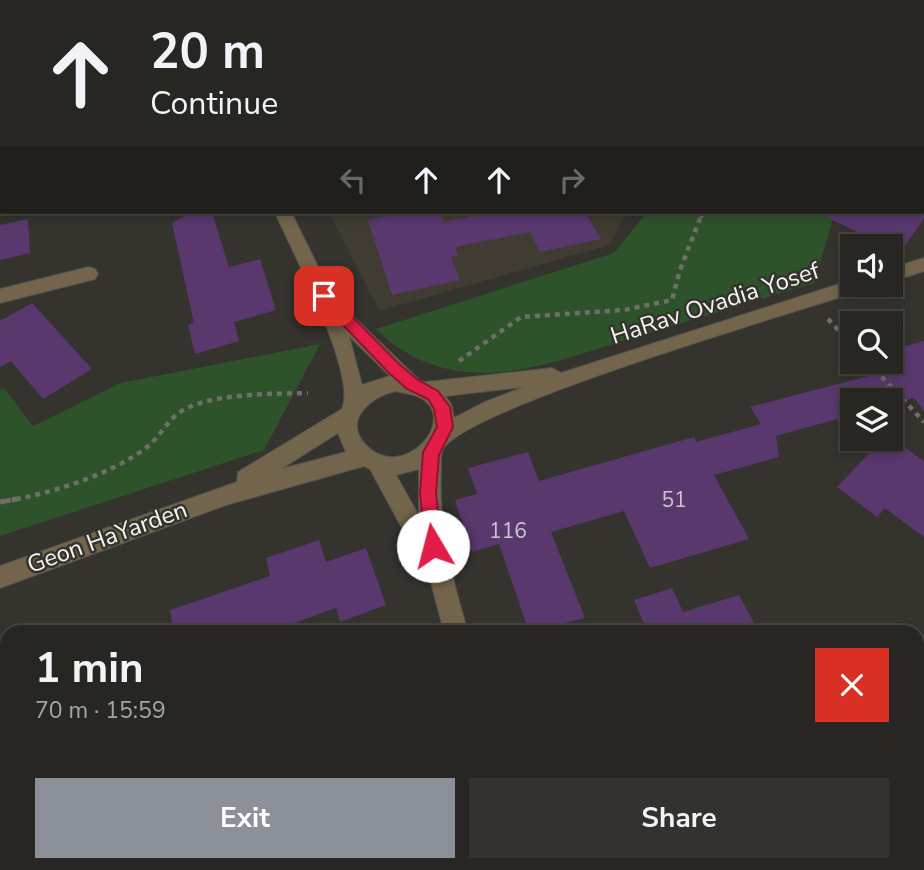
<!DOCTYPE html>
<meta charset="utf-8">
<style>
:root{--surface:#272622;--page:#33322f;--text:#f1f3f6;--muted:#a4a5a5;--line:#434340;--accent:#8c9099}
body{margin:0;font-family:"Nunito Sans",sans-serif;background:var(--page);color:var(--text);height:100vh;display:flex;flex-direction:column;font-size:26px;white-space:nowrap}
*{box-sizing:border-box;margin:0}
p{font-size:23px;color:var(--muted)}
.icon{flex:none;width:38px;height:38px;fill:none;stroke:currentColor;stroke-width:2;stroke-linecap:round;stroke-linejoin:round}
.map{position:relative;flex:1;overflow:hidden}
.panel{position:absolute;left:0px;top:625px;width:924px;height:247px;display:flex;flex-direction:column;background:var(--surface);border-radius:21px 21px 0 0;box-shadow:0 4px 10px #0003,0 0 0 2px var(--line)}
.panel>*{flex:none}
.top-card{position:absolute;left:0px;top:0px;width:924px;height:214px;box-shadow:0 4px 10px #0003,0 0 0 2px var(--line);background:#272622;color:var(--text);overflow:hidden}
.fabs{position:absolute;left:840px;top:234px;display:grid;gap:14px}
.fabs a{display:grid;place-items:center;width:63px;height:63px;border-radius:0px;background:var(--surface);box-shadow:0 4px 10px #0003,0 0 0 2px var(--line);font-size:35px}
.pin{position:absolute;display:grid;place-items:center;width:60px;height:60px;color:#fff;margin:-30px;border-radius:14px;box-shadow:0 4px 10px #0006}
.me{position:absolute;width:77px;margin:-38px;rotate:352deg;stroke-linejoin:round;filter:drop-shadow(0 0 5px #0008)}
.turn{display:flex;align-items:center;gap:24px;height:147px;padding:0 35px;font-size:32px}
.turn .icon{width:91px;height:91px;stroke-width:2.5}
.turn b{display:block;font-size:49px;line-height:60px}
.lanes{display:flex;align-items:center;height:66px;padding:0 35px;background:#0003;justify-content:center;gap:35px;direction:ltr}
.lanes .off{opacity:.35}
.round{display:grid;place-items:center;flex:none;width:74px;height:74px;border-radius:0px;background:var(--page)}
.overview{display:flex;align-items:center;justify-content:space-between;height:119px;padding:0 35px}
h1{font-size:42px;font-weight:700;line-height:52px}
.cta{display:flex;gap:14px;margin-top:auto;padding:14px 35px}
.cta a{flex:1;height:80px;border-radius:0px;background:var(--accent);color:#fff;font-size:28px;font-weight:700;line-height:80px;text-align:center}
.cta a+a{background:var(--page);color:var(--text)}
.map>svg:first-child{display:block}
.built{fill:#403c31}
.green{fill:#2e532b}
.building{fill:#59386e}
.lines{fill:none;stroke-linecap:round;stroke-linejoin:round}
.minor-casing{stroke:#53524d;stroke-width:2}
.path-far2{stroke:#6f6e69;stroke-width:3.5;stroke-dasharray:3.5 3.5;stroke-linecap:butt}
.path-far1{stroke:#6f6e69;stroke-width:4.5;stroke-dasharray:5 5;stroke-linecap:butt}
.path{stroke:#6f6e69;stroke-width:5;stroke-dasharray:6 6;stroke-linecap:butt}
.minor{fill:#73654b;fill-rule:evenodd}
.route{fill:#e11d48;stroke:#92132f;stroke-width:2}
.labels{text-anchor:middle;stroke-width:5;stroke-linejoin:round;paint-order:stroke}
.number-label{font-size:21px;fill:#cec5d0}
.street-label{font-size:24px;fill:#f5f4f1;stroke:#34332e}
</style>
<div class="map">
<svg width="924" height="870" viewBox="0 0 924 870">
<rect width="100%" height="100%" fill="#34332e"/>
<path class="built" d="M329,212H627L609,245L379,311Z"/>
<g class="green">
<path d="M647,212H835L814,283C754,301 695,319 636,337C580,353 518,380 459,371C425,366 400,352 376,329L614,253Z"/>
<path d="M320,344L264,450L0,536V390L4,388L33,426L121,383Z"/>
</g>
<g class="building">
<path d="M192,212H212L229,267L260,259L276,310L234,322L239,341L195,354L188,325L194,323L172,223Z"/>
<path d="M406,212H440L444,222L495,212H585L601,239L540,252L530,232L455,247L458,256L451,257L460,280L392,295L368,220Z"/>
<path d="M815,212H924V218L901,252Z"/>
<path d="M28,219L30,253L0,260V225Z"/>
<path d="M32,303L92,369L43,399L11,361L0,367V321Z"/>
<path d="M924,341V411L914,398L891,404V401H852V415L776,436L779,457L714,475L749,539L650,568L624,511L551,532L585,618L529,632L499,544L472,552L455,500L477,494L468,468L528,452L539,481L694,437L696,442L761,424L750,407L892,370L891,350Z"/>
<path d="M883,439H893L924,461V537L885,508L877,517L837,487Z"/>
<path d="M319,540L326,562L366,548L386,605L340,622L336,608L269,632H174L170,610L270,576L266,558Z"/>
<path d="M672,588L683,612L739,595L759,632H640L639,625L644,624L634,600Z"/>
</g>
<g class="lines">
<defs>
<g id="minor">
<rect x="190" y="0" width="14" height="2"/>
<path d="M431,0H446L447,2H433Z"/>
<path d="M542,0H557L541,2Z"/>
<path d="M809,0H823L824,2H811Z"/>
<path d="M0,60H2L0,69Z"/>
<rect x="922" y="83" width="2" height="9"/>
<path d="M0,161H2L0,172Z"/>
<path d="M275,212H291L333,297L420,381L426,382L552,368L561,373L852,280V285H866L863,290C799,311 468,407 443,449C440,455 441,463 441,470C438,526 452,579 468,632H444L426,563L420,561L370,469L364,466L226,505L0,588V566L237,482L238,472L342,409C358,374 290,248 275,212ZM349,336L390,376L362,385ZM524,387L485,402L454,418L451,404L445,396ZM396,391C403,393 411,394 417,396C464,416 402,487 364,443C343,418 374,395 396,391ZM338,433L346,452L281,469ZM419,469V516L396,475Z"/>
<path d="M924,258V271L891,282V268Z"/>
<path d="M89,267L95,269L98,274L95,279L0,303V289Z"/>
<path d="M924,786V814L917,817V789Z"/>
<path d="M511,864H540V870H512Z"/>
<path d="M769,864H807L805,870H767Z"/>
</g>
</defs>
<use href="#minor" class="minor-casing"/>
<path class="path-far2" d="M701,218L703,212"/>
<g class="path-far1">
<path d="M828,319L852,345"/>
<path d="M459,361L521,317L624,310L672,300L680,270L701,216"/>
<path d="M868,362L924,422"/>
<path d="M6,501C49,494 113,474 147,447C161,436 169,417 185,409C216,393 273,394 308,393"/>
</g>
<path class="path" d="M0,502L17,499"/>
<use href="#minor" class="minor"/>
</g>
<path class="route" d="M324,291L329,293L399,364L418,380L438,391L450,407L453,427L439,455L436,493L442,546L439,552L433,554L427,552L425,546L420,493L423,452L437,427L434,409L428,399L407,389L388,372L319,300L317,296Z"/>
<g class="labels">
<g class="number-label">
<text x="674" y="507">51</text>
<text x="508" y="538">116</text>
</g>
<g class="street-label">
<text transform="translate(715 303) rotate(-18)" y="8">HaRav Ovadia Yosef</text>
<text transform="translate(107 537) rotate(-20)" y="8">Geon HaYarden</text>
</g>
</g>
</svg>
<div class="fabs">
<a><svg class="icon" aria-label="sound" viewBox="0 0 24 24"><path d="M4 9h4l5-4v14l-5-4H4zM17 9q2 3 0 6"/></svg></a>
<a><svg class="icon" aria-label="search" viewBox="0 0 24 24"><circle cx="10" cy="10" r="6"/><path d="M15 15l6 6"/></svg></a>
<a><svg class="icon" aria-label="layers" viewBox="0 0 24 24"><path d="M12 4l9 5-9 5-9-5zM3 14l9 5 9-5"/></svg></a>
</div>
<div class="pin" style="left:324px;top:296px;background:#d93025"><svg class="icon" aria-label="arrive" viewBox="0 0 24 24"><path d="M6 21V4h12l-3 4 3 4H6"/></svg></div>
<svg class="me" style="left:433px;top:546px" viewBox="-20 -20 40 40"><circle r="19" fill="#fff"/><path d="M0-13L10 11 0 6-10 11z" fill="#e11d48"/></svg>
<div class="top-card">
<div class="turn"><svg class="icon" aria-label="ahead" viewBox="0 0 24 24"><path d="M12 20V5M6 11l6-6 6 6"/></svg><div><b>20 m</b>Continue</div></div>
<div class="lanes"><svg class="icon off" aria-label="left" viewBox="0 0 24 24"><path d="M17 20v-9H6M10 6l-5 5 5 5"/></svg><svg class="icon" aria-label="ahead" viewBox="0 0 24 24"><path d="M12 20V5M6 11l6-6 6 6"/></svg><svg class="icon" aria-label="ahead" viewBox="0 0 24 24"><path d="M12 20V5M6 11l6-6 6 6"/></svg><svg class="icon off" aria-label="right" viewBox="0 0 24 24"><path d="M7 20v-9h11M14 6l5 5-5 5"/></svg></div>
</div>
<section class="panel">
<div class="overview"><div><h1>1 min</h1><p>70 m · 15:59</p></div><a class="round" style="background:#d93025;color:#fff"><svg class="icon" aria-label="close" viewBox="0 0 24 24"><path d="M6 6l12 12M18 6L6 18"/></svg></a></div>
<div class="cta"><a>Exit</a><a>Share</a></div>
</section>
</div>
